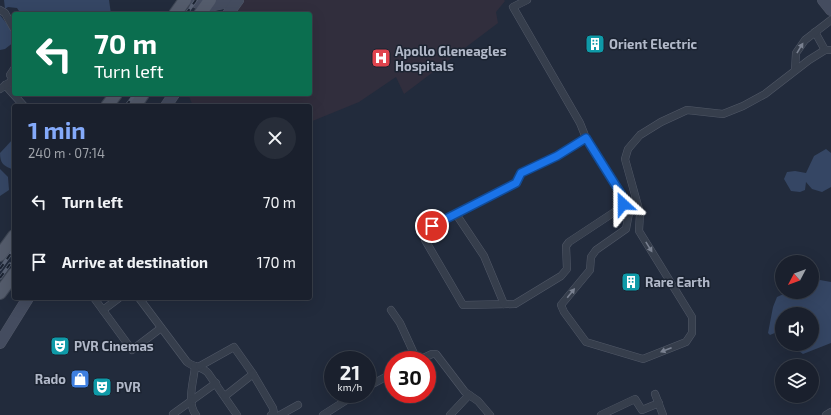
<!DOCTYPE html>
<meta charset="utf-8">
<style>
:root{--surface:#1a202d;--page:#272d39;--text:#f1f3f6;--muted:#9fa3aa;--line:#383e49;--accent:#84aafa}
body{margin:0;font-family:"Exo 2",sans-serif;background:var(--page);color:var(--text);height:100vh;display:flex;flex-direction:column;font-size:15px;white-space:nowrap}
*{box-sizing:border-box;margin:0}
p{font-size:13px;color:var(--muted)}
.icon{flex:none;width:22px;height:22px;fill:none;stroke:currentColor;stroke-width:2;stroke-linecap:round;stroke-linejoin:round}
.map{position:relative;flex:1;overflow:hidden}
.side{position:absolute;left:12px;top:104px;width:300px;height:196px;display:flex;flex-direction:column;background:var(--surface);border-radius:4px;box-shadow:0 4px 16px #0002,0 0 0 1px var(--line)}
.side>*{flex:none}
.banner{position:absolute;left:12px;top:12px;width:300px;height:84px;border-radius:4px;box-shadow:0 4px 16px #0002,0 0 0 1px var(--line);background:#0b6e4f;color:#fff;overflow:hidden}
.needle{width:26px;rotate:229deg}
.controls{position:absolute;left:775px;top:255px;display:grid;gap:8px}
.controls a{display:grid;place-items:center;width:44px;height:44px;border-radius:50%;background:var(--surface);box-shadow:0 4px 16px #0002,0 0 0 1px var(--line);font-size:20px}
.speed{position:absolute;left:324px;top:351px;display:flex;gap:8px;font-size:20px;font-weight:700;text-align:center}
.speed>*{display:grid;place-content:center;width:52px;height:52px;border-radius:50%;background:var(--surface);box-shadow:0 4px 16px #0002,0 0 0 1px var(--line);line-height:1}
.speed small{font-size:10px;font-weight:400}
.speed .limit{border:6px solid #d22;background:#fff;color:#111}
.pin{position:absolute;display:grid;place-items:center;width:34px;height:34px;color:#fff;margin:-17px;border:2px solid #fff;border-radius:50%;box-shadow:0 1px 4px #0007}
.me{position:absolute;width:44px;margin:-22px;rotate:336deg;stroke-linejoin:round;filter:drop-shadow(0 0 3px #0008)}
.turn{display:flex;align-items:center;gap:14px;height:84px;padding:0 16px;font-size:18px}
.turn .icon{width:52px;height:52px;stroke-width:2.5}
.turn b{display:block;font-size:28px;line-height:34px}
.round{display:grid;place-items:center;flex:none;width:42px;height:42px;border-radius:21px;background:var(--page)}
.headline{display:flex;align-items:center;justify-content:space-between;height:68px;padding:0 16px}
h1{font-size:24px;font-weight:700;line-height:30px;color:var(--accent)}
ul{padding:0;list-style:none}
li{display:flex;align-items:center;gap:12px;height:60px;padding:0 16px}
li div{flex:1}
li b{display:block;font-size:15px}
li em{font-style:normal}
.map>svg:first-child{display:block}
.medical{fill:#312e3d}
.water{fill:#354664}
.lines{fill:none;stroke-linecap:round;stroke-linejoin:round}
.street-casing{stroke:#515867;stroke-width:8}
.secondary-casing{stroke:#515867;stroke-width:12}
.primary-casing{stroke:#3f4755;stroke-width:14}
.street{stroke:#363e4c;stroke-width:7}
.secondary{stroke:#444c5f;stroke-width:11}
.primary{stroke:#545c6c;stroke-width:12}
.rail-casing{stroke:#586173;stroke-width:3.5}
.rail{stroke:#1b2331;stroke-width:2;stroke-dasharray:6;stroke-linecap:butt}
.oneway{fill:#7a8190}
.route-casing{stroke:#114b97;stroke-width:10}
.route{stroke:#1a73e8;stroke-width:7}
.labels{text-anchor:middle;stroke-width:3;stroke-linejoin:round;paint-order:stroke}
.poi-label{font-size:13px;font-weight:bold;fill:#b1b8c8;stroke:#1b2331;text-anchor:start}
</style>
<div class="map">
<svg width="831" height="415" viewBox="0 0 831 415">
<rect width="100%" height="100%" fill="#222b3c"/>
<path class="medical" d="M242,0H504L505,1L496,12L498,23L404,94L396,77L359,102L310,122V106H193L188,94H310V14H232Z"/>
<g class="water">
<path d="M4,0H109L111,14H21L17,8L8,7L5,9Z"/>
<path d="M0,15L10,28L14,42L5,49L0,50Z"/>
<path d="M14,138V170C4,166 0,164 0,153Z"/>
<path d="M826,149L831,153V187L822,192L812,189L806,182L805,190L800,192L791,191L784,179L787,172L795,171L806,173L814,156Z"/>
<path d="M0,169L8,177L9,190L0,196Z"/>
<path d="M820,280L831,282V343L803,354L795,348L789,350L783,347V344H812V314H782V338L777,332L770,335L768,333L773,307L777,297L788,292H812V282Z"/>
</g>
<g class="lines">
<defs>
<g id="street">
<path d="M527,0L513,7L580,123L586,138L623,197V203L619,209L569,242L566,246L567,269L561,276L515,304L463,305L425,240L432,226L517,183L521,173L557,156L586,138"/>
<path d="M0,10L5,13L14,29"/>
<path d="M815,32L825,50"/>
<path d="M795,70L796,53L805,40L831,20"/>
<path d="M5,85L24,106"/>
<path d="M0,89L13,80L10,75L14,69"/>
<path d="M635,198L629,213L626,229L596,250L591,257L590,270L561,305L564,312L586,342L643,359L686,342L692,333V317L639,231L640,213L625,159L628,149L640,135L661,122L687,110L723,114L743,106L765,94L809,60L825,50H831"/>
<path d="M456,214L484,256L504,304"/>
<path d="M94,298L132,350L161,328"/>
<path d="M139,298L187,362C194,368 202,366 208,373L237,415"/>
<path d="M103,310L119,298"/>
<path d="M391,310L400,323L417,360"/>
<path d="M419,360L432,354H436L465,392L478,401L490,415"/>
<path d="M195,366C194,381 186,402 196,415"/>
<path d="M200,366L234,347L253,374L225,396"/>
<path d="M253,374L273,408L274,413L271,415"/>
<path d="M367,387L393,373"/>
<path d="M655,394L663,415"/>
<path d="M173,414L216,383"/>
<path d="M280,415L298,405"/>
<path d="M323,415L356,394"/>
<path d="M450,415L469,395"/>
<path d="M601,415L635,399L642,410L659,403"/>
<path d="M826,415L831,412"/>
</g>
<g id="secondary">
<path d="M192,0L205,7L238,0"/>
<path d="M823,0L831,10"/>
<path d="M228,14L238,0"/>
<path d="M166,106L174,94"/>
<path d="M0,343L28,298"/>
</g>
<g id="primary">
<path d="M175,14L185,0"/>
<path d="M200,14L210,0"/>
<path d="M107,106L116,94"/>
<path d="M135,106L143,94"/>
<path d="M0,255L14,236"/>
<path d="M0,293L14,274"/>
</g>
</defs>
<use href="#street" class="street-casing"/>
<use href="#secondary" class="secondary-casing"/>
<use href="#primary" class="primary-casing"/>
<use href="#street" class="street"/>
<use href="#secondary" class="secondary"/>
<use href="#primary" class="primary"/>
<defs>
<g id="rail">
<path d="M186,14L196,0"/>
<path d="M126,106L135,94"/>
<path d="M0,269L14,249"/>
<path d="M0,278L10,264"/>
</g>
</defs>
<use href="#rail" class="rail-casing"/>
<use href="#rail" class="rail"/>
</g>
<defs><path id="oneway-solid" d="M-6-.8H1V-3.2L6.5 0L1 3.2V.8H-6Z"/></defs>
<g class="oneway">
<use href="#oneway-solid" transform="translate(800 48) rotate(-59)"/>
<use href="#oneway-solid" transform="translate(649 247) rotate(58)"/>
<use href="#oneway-solid" transform="translate(571 293) rotate(-51)"/>
<use href="#oneway-solid" transform="translate(666 350) rotate(159)"/>
</g>
<g class="lines">
<defs>
<path id="route" d="M432,226L516,183L521,173L557,156L586,138L623,197V204"/>
</defs>
<use href="#route" class="route-casing"/>
<use href="#route" class="route"/>
</g>
<defs>
<symbol id="building-square" viewBox="-11 -11 22 22"><rect x="-9" y="-9" width="18" height="18" rx="4" fill="#0f9aa8" stroke="#1b2331"/><path d="M-4-6H4V6H1V3H-1V6H-4ZM-2.5-4.3h1.7v1.8h-1.7ZM.8-4.3h1.7v1.8H.8ZM-2.5-1h1.7V.8h-1.7ZM.8-1h1.7V.8H.8Z" fill="#fff"/></symbol>
<symbol id="hospital-square" viewBox="-11 -11 22 22"><rect x="-9" y="-9" width="18" height="18" rx="4" fill="#e0444e" stroke="#1b2331"/><path d="M-5-5h3v3.5h4V-5h3V5h-3V1.5h-4V5h-3Z" fill="#fff"/></symbol>
<symbol id="theatre-square" viewBox="-11 -11 22 22"><rect x="-9" y="-9" width="18" height="18" rx="4" fill="#0f9aa8" stroke="#1b2331"/><path d="M-5-5.5Q0-4 5-5.5V0Q5 5 0 6Q-5 5-5 0ZM-3.3-2.5H-1v1.5H-3.3ZM1-2.5H3.3v1.5H1ZM-2.8 1Q0 5.5 2.8 1Z" fill="#fff"/></symbol>
<symbol id="shop-square" viewBox="-11 -11 22 22"><rect x="-9" y="-9" width="18" height="18" rx="4" fill="#3f7fe0" stroke="#1b2331"/><path d="M-5-2.5h2.3a2.7 3.5 0 0 1 5.4 0H5L5.5 6h-11ZM-1.5-2.5h3a1.5 2.3 0 0 0-3 0Z" fill="#fff"/></symbol>
</defs>
<g fill-rule="evenodd">
<use href="#building-square" x="584" y="33" width="22" height="22"/>
<use href="#hospital-square" x="370" y="47" width="22" height="22"/>
<use href="#building-square" x="620" y="271" width="22" height="22"/>
<use href="#theatre-square" x="49" y="335" width="22" height="22"/>
<use href="#shop-square" x="69" y="368" width="22" height="22"/>
<use href="#theatre-square" x="91" y="376" width="22" height="22"/>
</g>
<g class="labels">
<g class="poi-label">
<text x="609" y="49">Orient Electric</text>
<text x="395" y="56">Apollo Gleneagles<tspan x="395" dy="15">Hospitals</tspan></text>
<text x="645" y="287">Rare Earth</text>
<text x="74" y="351">PVR Cinemas</text>
<text x="66" y="384" text-anchor="end">Rado</text>
<text x="116" y="392">PVR</text>
</g>
</g>
</svg>
<div class="controls">
<a><svg class="needle" viewBox="-14 -14 28 28"><path d="M0-13l5 13h-10z" fill="#e53935"/><path d="M0 13l5-13h-10z" fill="#9fa3aa"/></svg></a>
<a><svg class="icon" aria-label="sound" viewBox="0 0 24 24"><path d="M4 9h4l5-4v14l-5-4H4zM17 9q2 3 0 6"/></svg></a>
<a><svg class="icon" aria-label="layers" viewBox="0 0 24 24"><path d="M12 4l9 5-9 5-9-5zM3 14l9 5 9-5"/></svg></a>
</div>
<div class="speed"><div>21<small>km/h</small></div><div class="limit">30</div></div>
<div class="pin" style="left:432px;top:226px;background:#d93025"><svg class="icon" aria-label="arrive" viewBox="0 0 24 24"><path d="M6 21V4h12l-3 4 3 4H6"/></svg></div>
<svg class="me" style="left:623px;top:204px" viewBox="-20 -20 40 40"><path d="M0-17L14 15 0 8-14 15z" fill="#1a73e8" stroke="#fff" stroke-width="4"/></svg>
<div class="banner">
<div class="turn"><svg class="icon" aria-label="left" viewBox="0 0 24 24"><path d="M17 20v-9H6M10 6l-5 5 5 5"/></svg><div><b>70 m</b>Turn left</div></div>
</div>
<section class="side">
<div class="headline"><div><h1>1 min</h1><p>240 m · 07:14</p></div><a class="round"><svg class="icon" aria-label="close" viewBox="0 0 24 24"><path d="M6 6l12 12M18 6L6 18"/></svg></a></div>
<ul>
<li><svg class="icon" aria-label="left" viewBox="0 0 24 24"><path d="M17 20v-9H6M10 6l-5 5 5 5"/></svg><div><b>Turn left</b></div><em>70 m</em></li>
<li><svg class="icon" aria-label="arrive" viewBox="0 0 24 24"><path d="M6 21V4h12l-3 4 3 4H6"/></svg><div><b>Arrive at destination</b></div><em>170 m</em></li>
</ul>
</section>
</div>
